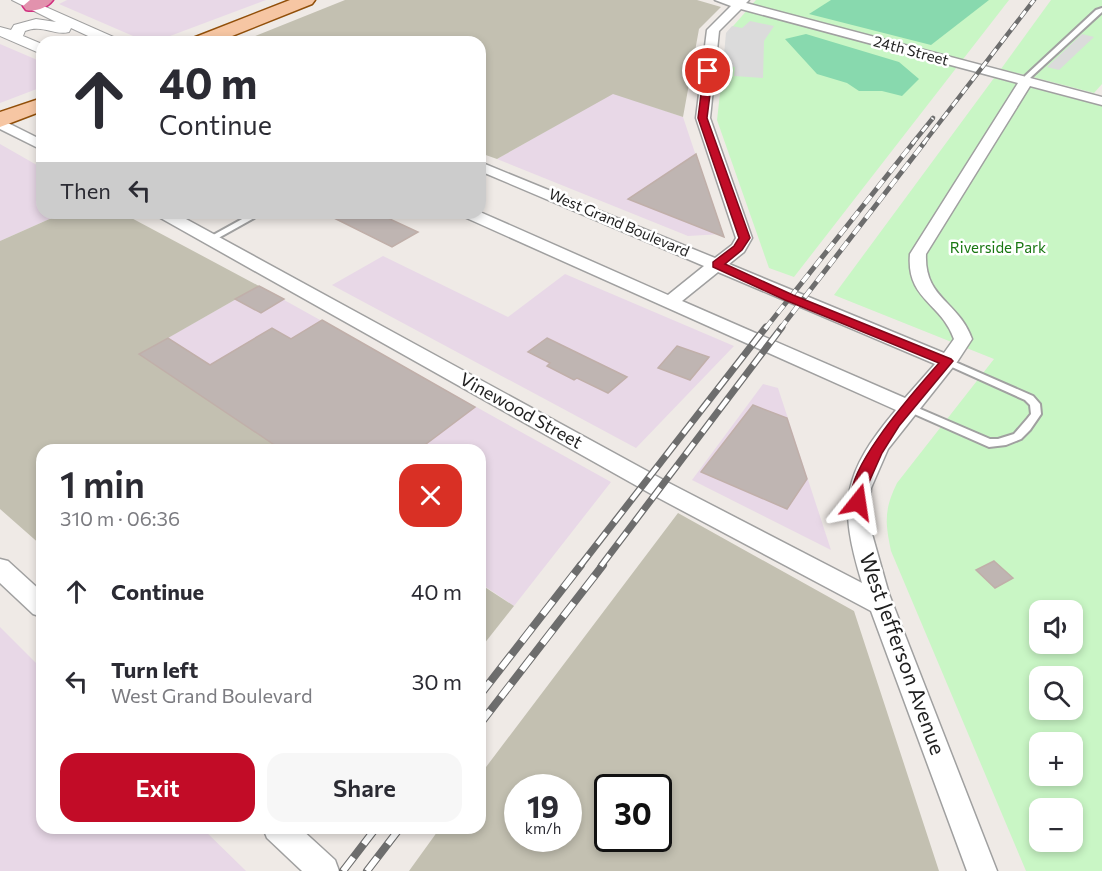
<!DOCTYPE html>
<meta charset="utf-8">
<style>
:root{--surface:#fff;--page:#f7f7f7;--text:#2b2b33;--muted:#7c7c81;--accent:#c20c27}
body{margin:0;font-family:Commissioner,sans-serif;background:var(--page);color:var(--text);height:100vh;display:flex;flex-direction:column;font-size:22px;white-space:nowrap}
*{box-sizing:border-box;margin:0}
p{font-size:20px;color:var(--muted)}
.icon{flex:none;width:33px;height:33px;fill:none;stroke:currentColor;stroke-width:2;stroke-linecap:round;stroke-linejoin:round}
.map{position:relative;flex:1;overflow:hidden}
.drawer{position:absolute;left:36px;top:444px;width:450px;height:390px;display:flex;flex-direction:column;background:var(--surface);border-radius:18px;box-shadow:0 3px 9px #0003}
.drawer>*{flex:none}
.guide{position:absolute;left:36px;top:36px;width:450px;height:183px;border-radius:18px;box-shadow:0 3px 9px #0003;background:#fff;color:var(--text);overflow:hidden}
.fabs{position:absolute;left:1029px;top:600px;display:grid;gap:12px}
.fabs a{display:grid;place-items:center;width:54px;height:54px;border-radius:12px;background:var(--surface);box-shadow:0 3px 9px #0003;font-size:30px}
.speed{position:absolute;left:504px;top:774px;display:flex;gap:12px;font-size:30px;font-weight:700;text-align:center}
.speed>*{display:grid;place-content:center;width:78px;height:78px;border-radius:50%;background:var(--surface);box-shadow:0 3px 9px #0003;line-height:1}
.speed small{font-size:15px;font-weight:400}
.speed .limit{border:3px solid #111;border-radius:9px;background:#fff;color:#111}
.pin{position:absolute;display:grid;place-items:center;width:51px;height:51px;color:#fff;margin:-26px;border:3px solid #fff;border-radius:50%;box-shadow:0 2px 6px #0007}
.me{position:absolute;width:66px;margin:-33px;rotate:15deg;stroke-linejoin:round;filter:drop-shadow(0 0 4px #0008)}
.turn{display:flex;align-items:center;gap:21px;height:126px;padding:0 24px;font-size:27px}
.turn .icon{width:78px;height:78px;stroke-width:2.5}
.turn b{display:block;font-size:42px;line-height:51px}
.then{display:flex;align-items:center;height:57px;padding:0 24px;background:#0003;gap:12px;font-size:22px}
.round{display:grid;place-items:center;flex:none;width:63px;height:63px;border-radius:18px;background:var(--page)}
.headline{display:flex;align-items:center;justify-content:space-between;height:102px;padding:0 24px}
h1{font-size:36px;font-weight:600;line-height:45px}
.action{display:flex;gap:12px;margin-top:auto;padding:12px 24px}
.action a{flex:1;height:69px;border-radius:18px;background:var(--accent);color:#fff;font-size:24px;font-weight:600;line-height:69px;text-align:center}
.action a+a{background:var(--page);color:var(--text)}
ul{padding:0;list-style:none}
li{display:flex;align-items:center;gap:18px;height:90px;padding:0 24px}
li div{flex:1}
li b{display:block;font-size:22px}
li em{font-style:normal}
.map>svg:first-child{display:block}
.industrial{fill:#e8d8e7}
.construction{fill:#c3c0b1;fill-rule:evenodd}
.park{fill:#c9f6c5;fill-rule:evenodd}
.pitch{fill:#88d9ae}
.parking{fill:#dbdbdb}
.building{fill:#bfb5b2;stroke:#c0afa9;stroke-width:1.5}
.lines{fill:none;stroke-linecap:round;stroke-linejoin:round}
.service-casing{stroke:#a0a0a0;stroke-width:4}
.minor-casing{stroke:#a0a0a0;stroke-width:3}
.tertiary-casing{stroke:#a0a0a0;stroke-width:2}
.primary-casing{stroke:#914f09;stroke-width:3}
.motorway-casing{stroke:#d12f7f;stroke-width:3}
.service{fill:#fff;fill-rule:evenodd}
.minor{fill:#fff;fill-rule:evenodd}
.tertiary{fill:#fff;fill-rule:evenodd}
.primary{fill:#f6c6a3;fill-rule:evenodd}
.motorway{fill:#e292ad;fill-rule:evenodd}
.rail-far3-casing{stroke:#6d6d6d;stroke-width:4.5}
.rail-far2-casing{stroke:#6d6d6d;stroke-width:5}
.rail-far1-casing{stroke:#6d6d6d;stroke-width:7}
.rail-casing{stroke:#6d6d6d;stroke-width:8}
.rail-far3{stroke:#fff;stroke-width:3;stroke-dasharray:8;stroke-linecap:butt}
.rail-far2{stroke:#fff;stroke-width:4;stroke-dasharray:10;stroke-linecap:butt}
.rail-far1{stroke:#fff;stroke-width:4.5;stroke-dasharray:14;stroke-linecap:butt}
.rail{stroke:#fff;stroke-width:6;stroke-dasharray:17;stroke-linecap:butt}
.route{fill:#c20c27;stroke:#7e0819;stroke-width:1.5}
.labels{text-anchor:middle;stroke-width:5;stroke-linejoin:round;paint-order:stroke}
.far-street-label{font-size:15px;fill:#1f1f1f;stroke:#fff}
.far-park-label{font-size:15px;fill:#197712;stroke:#fff}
.street-label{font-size:18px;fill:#1f1f1f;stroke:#fff}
.near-street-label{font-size:21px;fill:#1f1f1f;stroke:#fff}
</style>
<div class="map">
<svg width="1102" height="871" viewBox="0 0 1102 871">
<rect width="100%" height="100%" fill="#efeae6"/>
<g class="industrial">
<path d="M67,0H266L154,42H147L59,4Z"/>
<path d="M0,44L42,62V87L0,103Z"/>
<path d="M613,93L683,117L722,234L688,236L497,159Z"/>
<path d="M0,144L42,168V213H63L0,241Z"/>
<path d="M383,256L508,317L565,274L734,346L636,448L332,285Z"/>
<path d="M259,286L611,482L514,606L480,583V450H282L139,354Z"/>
<path d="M763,384L778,388L831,550L692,480Z"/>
<path d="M0,627L42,669V828H202L246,871H0Z"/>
</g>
<g class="construction">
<path d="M345,0H697L721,7L699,29L683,117L613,94L497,159L480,153V42H240Z"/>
<path d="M63,213H122L259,286L140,354L282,450H42V546L0,509V241Z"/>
<path d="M678,513L854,611L939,871H409L440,828H480V775ZM518,788H568V838H518ZM608,788H658V838H608Z"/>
<path d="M480,584L514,606L480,649Z"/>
</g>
<g class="park">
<path d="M756,0H1009L794,277L769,268L717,120L727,33Z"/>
<path d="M1051,0H1102V84L1094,93L1001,69Z"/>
<path d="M994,78L1102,106V871H1026L891,551C885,522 884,510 897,483L994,359L834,295ZM1040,610H1072V644H1040ZM1040,676H1072V710H1040ZM1040,742H1072V776H1040ZM1040,808H1072V842H1040Z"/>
</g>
<g class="pitch">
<path d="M831,0H989L931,45L809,14Z"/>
<path d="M806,34L899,62L919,79L902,96L882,91H859L847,83L817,74L785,39Z"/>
</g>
<g class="parking">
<path d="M750,21L774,26L764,41L763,78L734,76L735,67L723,66L726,33L732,26L742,28Z"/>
<path d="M1082,34L1094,37L1059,70L1047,67Z"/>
</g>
<g class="building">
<path d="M696,154L724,237L628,199Z"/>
<path d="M324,213H377L418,232L392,247Z"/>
<path d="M259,286L284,299L261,313L235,299Z"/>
<path d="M322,320L475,407L418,450H282L139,354L168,338L210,365L272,328L291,339Z"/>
<path d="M547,338L627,377L608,393L577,378L574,380L547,366L550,363L528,352Z"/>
<path d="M677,346L709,357L690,380L658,368Z"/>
<path d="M753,405L787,418L807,479L787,509L701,472Z"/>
<path d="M994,561L1013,578L995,588L976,570Z"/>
</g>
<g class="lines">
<defs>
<g id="service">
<path d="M1102,8V12L1030,78L1028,82H1024L1025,76L1096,10Z"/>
<path d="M253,213H263L213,241H207L206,239Z"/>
<path d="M946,358L1033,396L1040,404L1041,414L1030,430L1021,439L1006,445L989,447L903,409L902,407L903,405H911L990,439H998L1014,434L1027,419L1031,414L1030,405L1025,400L943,363L941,361Z"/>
</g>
<g id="minor">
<path d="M715,0H749L746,3L1102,97V105L1030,86L926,254C924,299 958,300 972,339L957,362L888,449L871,488L869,508L872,534L889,594L997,871H967L871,611L653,495L157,216L155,213H175L669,483L862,583C838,504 842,474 896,410L462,216L460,213L480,212L668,295L704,266L480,171V162L715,258L732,245L736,238L696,118L707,30L731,6ZM741,9L1018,83L910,254C906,300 941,302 954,339L944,353L729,264L744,252L752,238L710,118L719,31ZM718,272L935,364L905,398L682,301Z"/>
<path d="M0,119L42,140V150L0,129Z"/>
<path d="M0,559L8,561L42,592V617L33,614L0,583Z"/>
<path d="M263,828H300L335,860L339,871H302L267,838Z"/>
</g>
<path id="tertiary" d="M12,0H30L118,39L120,42H101L71,28L69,32C54,36 43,24 25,31L23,36L42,44V53L37,52L0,36V27L11,30L14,25L36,19L56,22Z"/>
<g id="primary">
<path d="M290,0H315L312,4L217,42H190L193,38Z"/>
<path d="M42,98V111L0,127V112Z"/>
</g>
<path id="motorway" d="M30,0H53C47,8 35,12 26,10L23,6Z"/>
</defs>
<use href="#service" class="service-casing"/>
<use href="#minor" class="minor-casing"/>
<use href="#tertiary" class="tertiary-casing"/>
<use href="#primary" class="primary-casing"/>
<use href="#motorway" class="motorway-casing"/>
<use href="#service" class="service"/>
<use href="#minor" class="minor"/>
<use href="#tertiary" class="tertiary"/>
<use href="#primary" class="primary"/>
<use href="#motorway" class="motorway"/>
<defs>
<g id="rail-far3">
<path d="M912,144L933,118"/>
<path d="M923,144L1034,0"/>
</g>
<g id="rail-far2">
<path d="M765,329L913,143"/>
<path d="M780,329L924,143"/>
</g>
<g id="rail-far1">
<path d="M580,566L766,327"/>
<path d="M601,566L782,327"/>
</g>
<g id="rail">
<path d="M480,695L581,565"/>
<path d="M480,724L603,565"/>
<path d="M343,871L376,828"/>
<path d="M367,871L400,828"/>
</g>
</defs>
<use href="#rail-far3" class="rail-far3-casing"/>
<use href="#rail-far2" class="rail-far2-casing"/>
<use href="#rail-far1" class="rail-far1-casing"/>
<use href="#rail" class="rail-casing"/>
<use href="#rail-far3" class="rail-far3"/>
<use href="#rail-far2" class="rail-far2"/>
<use href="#rail-far1" class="rail-far1"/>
<use href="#rail" class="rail"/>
</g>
<path class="route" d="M708,69L713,71L707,118L750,238L742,250L725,264L793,295L951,359L953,361L899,426L882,453L866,489L863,506H853C837,476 919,386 939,363L785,300L713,267V262L734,246L739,238L698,118L704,71Z"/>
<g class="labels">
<g class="far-street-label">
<text transform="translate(911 51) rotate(15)" y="5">24th Street</text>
<text transform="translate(619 223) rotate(23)" y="5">West Grand Boulevard</text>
</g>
<g class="far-park-label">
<text x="998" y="253">Riverside Park</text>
</g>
<g class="street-label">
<text transform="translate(521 411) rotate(29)" y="6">Vinewood Street</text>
</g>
<g class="near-street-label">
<text transform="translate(902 654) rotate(70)" y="7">West Jefferson Avenue</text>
</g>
</g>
</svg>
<div class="fabs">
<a><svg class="icon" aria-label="sound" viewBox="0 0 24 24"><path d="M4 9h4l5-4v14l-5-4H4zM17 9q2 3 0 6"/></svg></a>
<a><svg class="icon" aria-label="search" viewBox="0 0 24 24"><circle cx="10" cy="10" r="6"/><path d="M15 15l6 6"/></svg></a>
<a>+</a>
<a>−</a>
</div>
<div class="speed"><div>19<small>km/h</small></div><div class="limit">30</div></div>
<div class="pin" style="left:708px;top:71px;background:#d93025"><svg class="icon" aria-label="arrive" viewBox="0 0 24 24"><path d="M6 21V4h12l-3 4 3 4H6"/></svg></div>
<svg class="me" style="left:858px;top:502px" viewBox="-20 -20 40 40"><path d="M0-17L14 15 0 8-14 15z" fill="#c20c27" stroke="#fff" stroke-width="4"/></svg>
<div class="guide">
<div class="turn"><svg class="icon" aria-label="ahead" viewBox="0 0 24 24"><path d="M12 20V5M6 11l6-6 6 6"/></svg><div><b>40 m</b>Continue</div></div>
<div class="then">Then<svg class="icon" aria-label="left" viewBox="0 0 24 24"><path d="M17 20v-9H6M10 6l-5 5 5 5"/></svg></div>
</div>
<section class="drawer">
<div class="headline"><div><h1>1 min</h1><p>310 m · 06:36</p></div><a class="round" style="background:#d93025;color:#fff"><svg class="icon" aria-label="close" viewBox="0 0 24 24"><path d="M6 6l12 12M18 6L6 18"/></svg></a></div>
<ul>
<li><svg class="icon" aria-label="ahead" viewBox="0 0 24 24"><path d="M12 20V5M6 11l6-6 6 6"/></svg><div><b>Continue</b></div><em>40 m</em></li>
<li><svg class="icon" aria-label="left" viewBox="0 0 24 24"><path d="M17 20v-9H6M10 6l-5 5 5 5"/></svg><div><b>Turn left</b><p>West Grand Boulevard</p></div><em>30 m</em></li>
</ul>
<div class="action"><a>Exit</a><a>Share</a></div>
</section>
</div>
